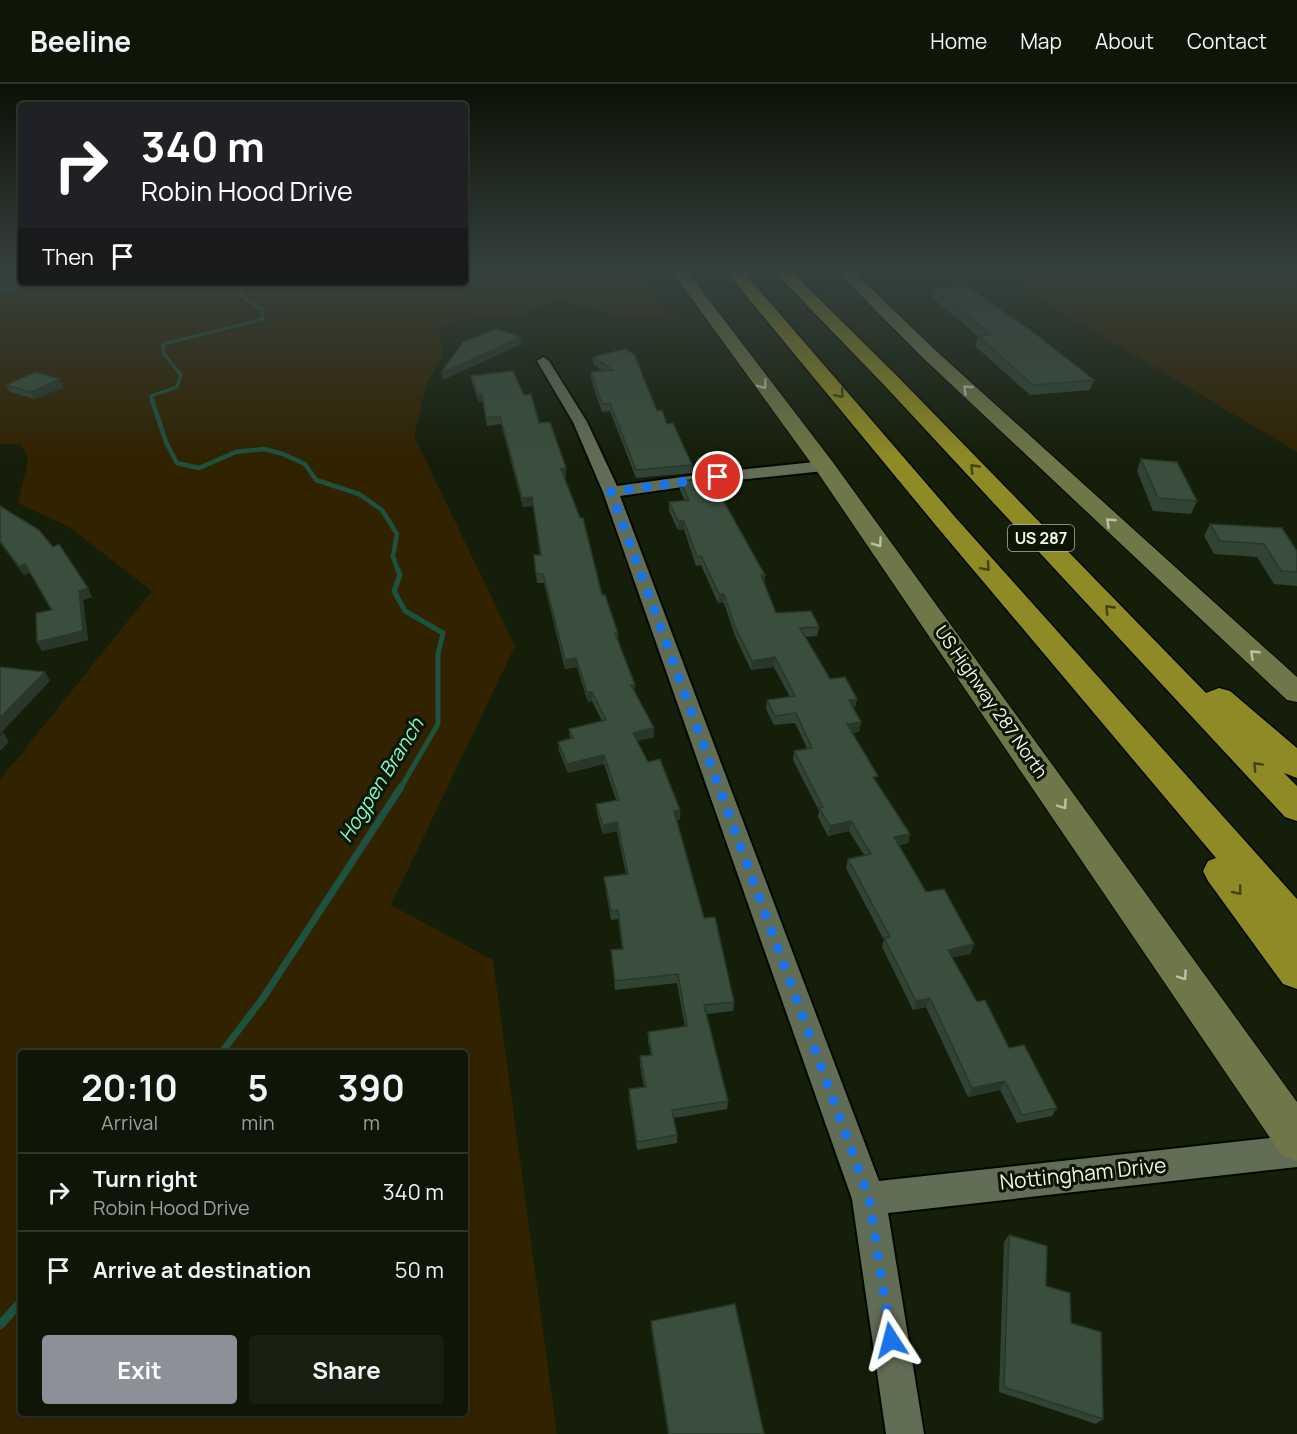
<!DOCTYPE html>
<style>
:root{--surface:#101607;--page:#191f11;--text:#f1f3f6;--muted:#9c9f9b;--line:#303528;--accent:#8c9099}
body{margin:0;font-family:Manrope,sans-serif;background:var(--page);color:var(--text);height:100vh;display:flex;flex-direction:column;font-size:22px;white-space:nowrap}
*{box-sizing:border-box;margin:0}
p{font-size:20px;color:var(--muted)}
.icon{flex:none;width:33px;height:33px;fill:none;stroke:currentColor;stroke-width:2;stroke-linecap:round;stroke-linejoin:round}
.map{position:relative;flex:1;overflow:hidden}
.sheet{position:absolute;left:18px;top:966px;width:450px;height:366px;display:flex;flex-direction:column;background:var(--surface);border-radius:6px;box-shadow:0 2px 4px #0004,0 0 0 2px var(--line)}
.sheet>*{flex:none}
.top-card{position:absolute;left:18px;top:18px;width:450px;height:183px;border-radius:6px;box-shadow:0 2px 4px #0004,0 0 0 2px var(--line);background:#202124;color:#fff;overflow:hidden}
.pin{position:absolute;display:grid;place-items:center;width:51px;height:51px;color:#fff;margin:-26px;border:3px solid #fff;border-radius:50%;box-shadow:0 2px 6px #0007}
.me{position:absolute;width:66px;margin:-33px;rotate:351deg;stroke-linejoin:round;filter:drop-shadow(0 0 4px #0008)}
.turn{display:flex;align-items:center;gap:21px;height:126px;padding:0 24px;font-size:27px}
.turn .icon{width:78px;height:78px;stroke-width:2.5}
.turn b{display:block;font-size:42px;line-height:51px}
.then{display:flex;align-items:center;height:57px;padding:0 24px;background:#0003;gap:12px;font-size:22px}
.eta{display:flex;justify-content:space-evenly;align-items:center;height:102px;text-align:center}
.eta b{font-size:36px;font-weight:700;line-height:42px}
.cta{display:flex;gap:12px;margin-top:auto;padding:12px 24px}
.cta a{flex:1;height:69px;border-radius:6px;background:var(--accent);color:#fff;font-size:24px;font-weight:700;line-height:69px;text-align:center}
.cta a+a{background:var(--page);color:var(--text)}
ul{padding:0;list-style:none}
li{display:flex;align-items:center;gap:18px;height:78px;padding:0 24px;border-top:2px solid var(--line)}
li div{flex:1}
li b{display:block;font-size:22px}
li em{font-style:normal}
header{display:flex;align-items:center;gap:36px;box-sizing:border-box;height:84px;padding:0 30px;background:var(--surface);border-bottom:2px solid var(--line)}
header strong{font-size:28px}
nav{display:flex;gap:33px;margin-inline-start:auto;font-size:21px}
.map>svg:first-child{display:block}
.green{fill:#312200;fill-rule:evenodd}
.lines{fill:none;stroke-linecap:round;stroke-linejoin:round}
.stream-far4{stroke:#1d5140;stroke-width:3}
.stream-far3{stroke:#1d5140;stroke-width:4.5}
.stream-far2{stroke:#1d5140;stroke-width:5}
.stream-far1{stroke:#1d5140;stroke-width:7}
.stream{stroke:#1d5140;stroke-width:9}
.river{fill:#1d5140;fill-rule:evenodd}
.street-casing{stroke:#030800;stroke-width:4}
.secondary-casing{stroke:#030800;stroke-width:2}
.highway-casing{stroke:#030800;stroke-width:3}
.street{fill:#626d55;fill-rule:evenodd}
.secondary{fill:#6f7647;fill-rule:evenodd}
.highway{fill:#8e8a25;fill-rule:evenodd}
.wall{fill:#314334}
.shaded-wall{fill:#28372a}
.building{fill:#394e3c;stroke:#28372a;stroke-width:1.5}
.oneway{stroke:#bbc2a7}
.oneway2{stroke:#414410}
.route{stroke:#1a73e8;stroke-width:10;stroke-dasharray:0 18}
.labels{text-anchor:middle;stroke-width:6;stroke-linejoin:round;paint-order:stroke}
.shield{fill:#0d1502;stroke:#aab2a2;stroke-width:1.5}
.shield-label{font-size:16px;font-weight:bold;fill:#eef5e7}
.street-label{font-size:18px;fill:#eef5e7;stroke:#0d1502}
.water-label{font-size:20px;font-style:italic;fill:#78fed0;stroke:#0d1502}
.near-street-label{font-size:21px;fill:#eef5e7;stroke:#0d1502}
</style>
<header>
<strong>Beeline</strong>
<nav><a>Home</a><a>Map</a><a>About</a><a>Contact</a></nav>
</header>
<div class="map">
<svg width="1297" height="1350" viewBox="0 0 1297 1350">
<rect width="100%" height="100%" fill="#151e09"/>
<g class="green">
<path d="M465,186H636L677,237L609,229L560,216L516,233L458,236L438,247L443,272L427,298L414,352L515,562L391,821L493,876L557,1350H0V696L152,507L69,443L18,419L28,376L21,360H0V195L38,202L46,198H465ZM21,969H465V1329H21Z"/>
<path d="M991,186H1297V368Z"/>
</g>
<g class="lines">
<path class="stream-far4" d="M153,318L151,312L177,303L181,291L164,270L163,260L263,235L261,225L247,217L241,210L242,204L255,198"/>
<path class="stream-far3" d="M152,316L166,358L177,379L199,384L236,368L264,365L283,370L305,380L316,396L359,410L382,426L397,450L393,472L398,487"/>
<path class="stream-far2" d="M398,485L400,491L394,507L405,527L443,549L438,570V640L400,705"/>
<path class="stream-far1" d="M221,969L263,914L401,703"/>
<path class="stream" d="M0,1241L21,1218"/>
<path class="river" d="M21,193V198H32L30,202L0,211V199Z"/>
<defs>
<path id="street" d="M543,273L549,277L587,338L617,402L718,388L824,377L832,382L824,387L718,398L620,412L879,1097L1297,1051V1083L888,1129L924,1350H886L852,1115L603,408L573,338L537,277Z"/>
<g id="secondary">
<path d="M671,186H686L832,377L1297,1018V1077L1281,1070L816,386Z"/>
<path d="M836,186H852L934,265L1297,593V618L1287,616L922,273Z"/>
</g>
<g id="highway">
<path d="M725,186H742L956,434L1297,815V905L1283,900L1208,797L1203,787L1208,777L1216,774L938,444Z"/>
<path d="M773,186H790L899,294L1206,609L1219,604L1230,607L1297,664V694L1284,689L1297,702V737L1285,733L885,302Z"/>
</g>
</defs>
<use href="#street" class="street-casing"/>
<use href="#secondary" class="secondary-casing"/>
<use href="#highway" class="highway-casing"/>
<use href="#street" class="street"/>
<use href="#secondary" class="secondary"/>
<use href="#highway" class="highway"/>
</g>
<g class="wall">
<path d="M933,205L1094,296L1090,306L1030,311L975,262L978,252L932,214Z"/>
<path d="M625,265L657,327L667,340L692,381V389L636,394L610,327L602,328L591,295V288L603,287L593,280V273Z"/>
<path d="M471,292L524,311L539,339L566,384V393H564L602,511L618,549V557L635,601V610L654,644V653L637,657L648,678L680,726V735L677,736L704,834L734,918L733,927L707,930L728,1017L727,1025L674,1034L677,1051V1059L637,1066L629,1014V1005L644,1003L640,981V972L651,971L648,957V948L685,943L677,899L615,906L611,866L622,865L618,835L611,836L605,802L604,793L626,790L617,747L603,750L597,729L596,720L616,716L604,680L568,689L559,667L558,658L570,655L569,645L602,637L592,617L588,618L577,583L565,585L544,499H537L534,471H540L533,422L523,423L501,340L487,342L483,317L479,318L472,299Z"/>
<path d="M6,301L63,303L35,315L10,308Z"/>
<path d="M1141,375L1197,417L1191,430L1153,427L1137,387Z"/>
<path d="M680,397L705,409L765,491L764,499L776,529L819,543L817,552L805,553L830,595L857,615L855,624H853L861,638L859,648L852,649L876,698L910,750L908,759L899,761L926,808L974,860L970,870L952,873L977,918L1009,964L1057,1024L1052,1032L1017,1039L1000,1006L968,1013L926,923L913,926L882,863L884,856L846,784L848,775L864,771L849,747L828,752L818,733L819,727L793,676L794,667L807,664L795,639L774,641L766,625L767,616L790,613L774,583L751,586L735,552L724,519H718L701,481L696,482L684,445L678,446L669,427V418L685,417L680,406Z"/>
<path d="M0,422L92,513L83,516L88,556L42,567L37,558L51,526L30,489L24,491L0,459Z"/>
<path d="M1210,440L1297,467V502L1274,500L1257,473L1214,470L1204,452Z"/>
<path d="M1009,1151L1046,1202L1071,1239L1103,1335L1096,1340L999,1308L1004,1158Z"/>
<path d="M651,1237L764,1350H668L651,1244Z"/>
</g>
<g class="shaded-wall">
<path d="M521,253L522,260L443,296L441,289Z"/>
<path d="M60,295L63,303L35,315L31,308Z"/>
<path d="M478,310H482L483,317L479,318Z"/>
<path d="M566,384V393H561V385Z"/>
<path d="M532,413L533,422L523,423L522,414Z"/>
<path d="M678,437H684V445L678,446Z"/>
<path d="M25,480L30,489L24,491L19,483Z"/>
<path d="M761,491H765L764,499Z"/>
<path d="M88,504L92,513L83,516L88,556L42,567L37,558L79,507Z"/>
<path d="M719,510H724V519H718Z"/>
<path d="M775,573L774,583L751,586L752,577Z"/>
<path d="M576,574L577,583L565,585V576Z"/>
<path d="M45,588L50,597L0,650V634Z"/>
<path d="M631,601H635V610Z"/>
<path d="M587,608H592V617L588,618Z"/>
<path d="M857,615L855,624L847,625L849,616Z"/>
<path d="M861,638L859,648L845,650L847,640Z"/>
<path d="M654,644V653L633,658V649Z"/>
<path d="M3,648L9,658L0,667V652Z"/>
<path d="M604,671V680L568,689L567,680Z"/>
<path d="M680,726V735L674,737V727Z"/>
<path d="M851,737L849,747L828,752L830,742Z"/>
<path d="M617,738V747L603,750V741Z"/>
<path d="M910,750L908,759L892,763L894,753Z"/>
<path d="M974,860L970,870L945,875L948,866Z"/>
<path d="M930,914L926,923L913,926L916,917Z"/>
<path d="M1005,997L1000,1006L968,1013L972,1004Z"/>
</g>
<g class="building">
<path d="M966,202L1029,245L1094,296L1033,301L978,252L991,251L933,205Z"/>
<path d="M496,245L521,253L441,289L463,258Z"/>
<path d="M625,265L634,270L657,327L662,326L667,340L673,339L692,381L636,386L610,319L602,320L591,288L613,286L593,273Z"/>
<path d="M513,287L524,311L531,310L539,339L550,338L566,384L561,385L580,434H583L602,511H605L618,549H615L635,601H631L654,644L633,649L648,678L660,675L680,726L674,727L704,834L715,833L734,918L704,921L728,1017L672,1026L677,1051L637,1058L629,1005L646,1003L640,972L652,971L648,948L687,942L678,890L615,897L611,866L623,865L618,826L611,827L604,793L628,790L617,738L603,741L596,720L619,716L604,671L567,680L558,658L573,654L569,645L606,636L592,608H587L576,574L565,576L543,490H536L534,471H541L532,413L522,414L500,332L486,334L482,310H478L471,292Z"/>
<path d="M35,288L60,295L31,308L6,301Z"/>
<path d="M1141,375L1177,378L1197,417L1158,414Z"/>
<path d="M699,395L705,409L718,407L765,491H761L776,529L811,527L819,543L800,544L830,595L845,593L857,615L849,616L861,638L847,640L878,692L873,693L910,750L894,753L926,808L944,805L974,860L948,866L977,918L985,916L1009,964L1024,961L1057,1024L1022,1031L1005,997L972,1004L930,914L916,917L884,854L890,853L848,775L871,770L851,737L830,742L819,724L823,723L794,667L812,664L796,629L775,632L767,616L795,612L775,573L752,577L735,543L724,510H719L701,472L697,473L684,437H678L669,418L689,416L680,397Z"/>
<path d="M0,422L39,446L53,463L59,460L88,504L79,507L83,547L37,558L36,529L52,526L25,480L19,483L0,457Z"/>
<path d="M1210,440L1282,444L1297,467V488L1281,487L1264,460L1220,457Z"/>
<path d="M0,583L45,588L0,634Z"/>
<path d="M1009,1151L1047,1162L1046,1202L1070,1209L1071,1239L1101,1248L1103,1335L1004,1303Z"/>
<path d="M735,1220L764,1350H669L651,1237Z"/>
</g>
<defs><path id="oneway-chevron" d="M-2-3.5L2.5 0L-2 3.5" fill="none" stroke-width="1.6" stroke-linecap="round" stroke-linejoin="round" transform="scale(1.5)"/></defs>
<g class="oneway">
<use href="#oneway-chevron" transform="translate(763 301) rotate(54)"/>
<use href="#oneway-chevron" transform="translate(967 305) rotate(-137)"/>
<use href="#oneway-chevron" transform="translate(1110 438) rotate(-137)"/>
<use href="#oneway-chevron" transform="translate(878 459) rotate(55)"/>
<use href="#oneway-chevron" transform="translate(1254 570) rotate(-137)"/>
<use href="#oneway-chevron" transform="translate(1063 721) rotate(55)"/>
<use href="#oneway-chevron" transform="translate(1183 892) rotate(55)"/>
</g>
<g class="oneway2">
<use href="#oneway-chevron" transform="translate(840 310) rotate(50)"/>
<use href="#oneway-chevron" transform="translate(974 384) rotate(-134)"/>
<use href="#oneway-chevron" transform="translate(986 483) rotate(49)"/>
<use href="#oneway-chevron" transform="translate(1109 525) rotate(-134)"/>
<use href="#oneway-chevron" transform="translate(1257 682) rotate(-133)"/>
<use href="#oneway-chevron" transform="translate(1238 807) rotate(51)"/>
</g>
<linearGradient id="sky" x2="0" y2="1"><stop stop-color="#0c1005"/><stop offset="0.5" stop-color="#35413e"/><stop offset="1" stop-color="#35413e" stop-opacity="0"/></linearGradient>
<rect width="1297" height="375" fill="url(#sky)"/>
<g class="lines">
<path class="route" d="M718,393L611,408L869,1114L891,1256"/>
</g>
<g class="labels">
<rect class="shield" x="1008" y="441" width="66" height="26" rx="4.5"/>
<g class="shield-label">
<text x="1041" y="460">US 287</text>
</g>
<g class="street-label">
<text transform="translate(991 618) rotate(55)" y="6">US Highway 287 North</text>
</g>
<g class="water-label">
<text transform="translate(381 696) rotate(-58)" y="7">Hogpen Branch</text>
</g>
<g class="near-street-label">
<text transform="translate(1083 1090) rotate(-6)" y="7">Nottingham Drive</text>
</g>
</g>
</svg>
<div class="pin" style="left:718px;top:393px;background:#d93025"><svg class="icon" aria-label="arrive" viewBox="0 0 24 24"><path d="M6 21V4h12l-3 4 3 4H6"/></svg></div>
<svg class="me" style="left:891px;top:1256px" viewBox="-20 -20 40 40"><path d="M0-17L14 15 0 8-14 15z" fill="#1a73e8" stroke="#fff" stroke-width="4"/></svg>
<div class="top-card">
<div class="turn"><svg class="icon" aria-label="right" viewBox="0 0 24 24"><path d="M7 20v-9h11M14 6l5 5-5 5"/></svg><div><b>340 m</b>Robin Hood Drive</div></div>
<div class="then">Then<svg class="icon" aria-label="arrive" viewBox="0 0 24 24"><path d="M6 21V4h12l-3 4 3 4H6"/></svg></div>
</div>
<section class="sheet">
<div class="eta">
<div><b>20:10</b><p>Arrival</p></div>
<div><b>5</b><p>min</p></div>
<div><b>390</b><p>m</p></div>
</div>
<ul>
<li><svg class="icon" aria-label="right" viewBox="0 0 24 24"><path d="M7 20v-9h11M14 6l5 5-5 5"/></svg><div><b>Turn right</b><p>Robin Hood Drive</p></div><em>340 m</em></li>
<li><svg class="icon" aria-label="arrive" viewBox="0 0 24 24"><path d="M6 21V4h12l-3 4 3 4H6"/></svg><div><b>Arrive at destination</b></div><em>50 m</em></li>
</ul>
<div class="cta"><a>Exit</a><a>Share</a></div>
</section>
</div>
